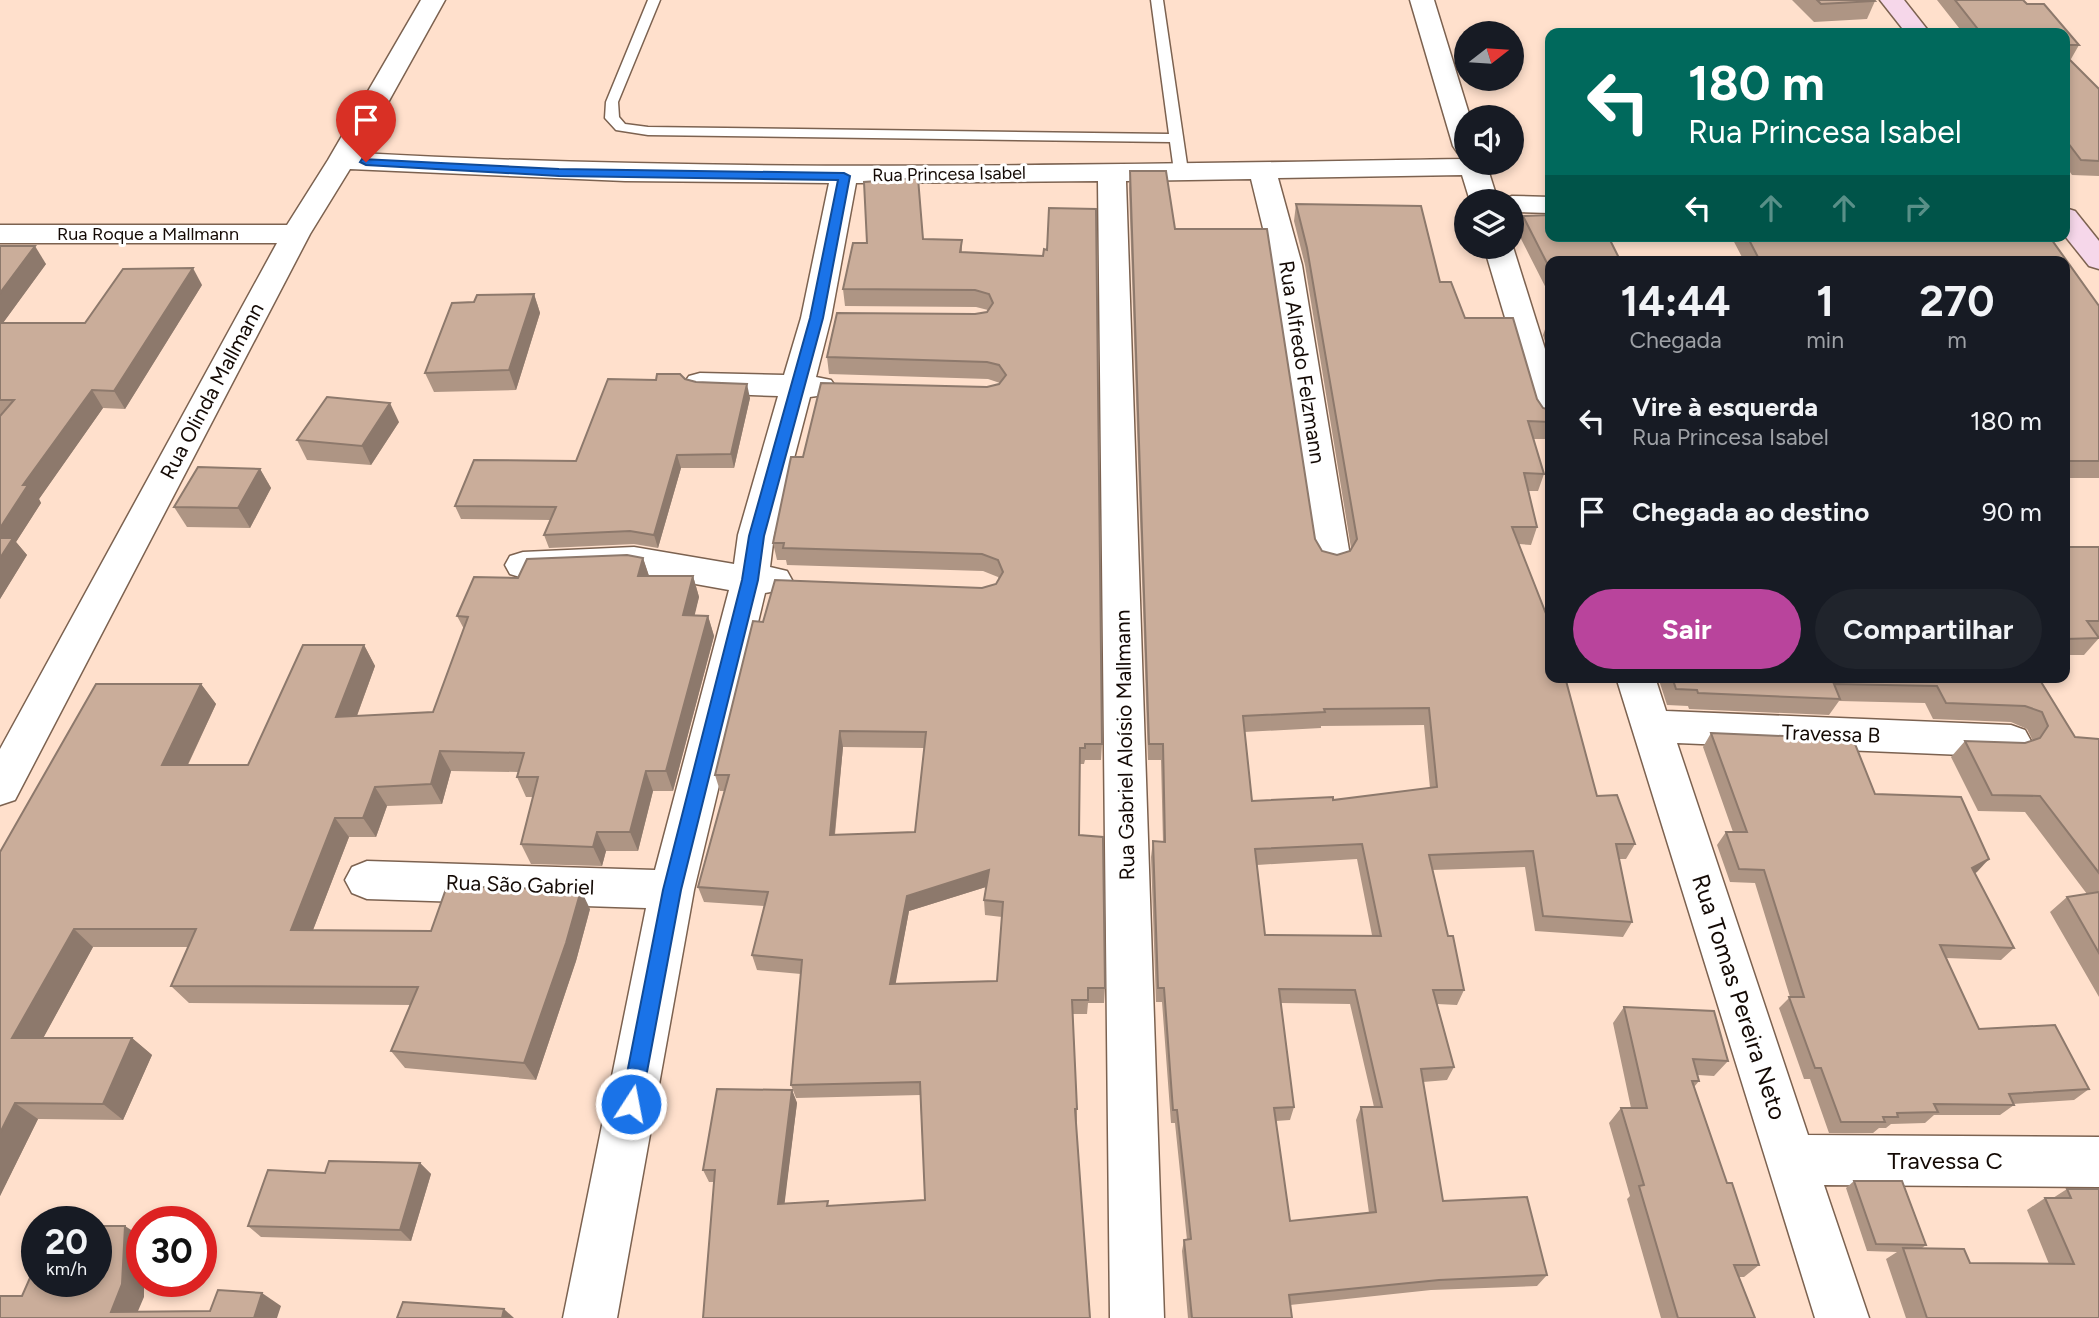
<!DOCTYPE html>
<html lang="pt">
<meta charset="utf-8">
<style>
:root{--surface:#171b24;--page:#20242c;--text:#f1f3f6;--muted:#9ea1a6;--accent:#b9449c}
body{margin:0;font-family:Figtree,sans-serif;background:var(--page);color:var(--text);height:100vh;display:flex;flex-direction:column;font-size:26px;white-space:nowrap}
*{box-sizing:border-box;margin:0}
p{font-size:23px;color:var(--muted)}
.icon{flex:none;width:38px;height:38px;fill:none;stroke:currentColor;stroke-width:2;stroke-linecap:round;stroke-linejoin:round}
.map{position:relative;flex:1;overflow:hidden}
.side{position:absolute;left:1545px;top:256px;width:525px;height:427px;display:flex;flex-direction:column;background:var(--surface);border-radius:14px;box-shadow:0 4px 10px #0003}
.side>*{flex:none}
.guide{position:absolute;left:1545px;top:28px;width:525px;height:214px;border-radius:14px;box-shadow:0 4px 10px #0003;background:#00695c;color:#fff;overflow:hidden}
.needle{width:46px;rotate:73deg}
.buttons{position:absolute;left:1454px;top:21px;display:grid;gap:14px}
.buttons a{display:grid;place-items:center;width:70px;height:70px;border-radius:50%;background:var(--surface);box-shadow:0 4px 10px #0003;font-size:35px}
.speed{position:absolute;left:21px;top:1206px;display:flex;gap:14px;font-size:35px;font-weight:700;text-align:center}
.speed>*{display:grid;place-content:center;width:91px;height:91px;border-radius:50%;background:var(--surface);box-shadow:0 4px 10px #0003;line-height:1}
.speed small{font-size:18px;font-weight:400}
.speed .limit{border:10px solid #d22;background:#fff;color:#111}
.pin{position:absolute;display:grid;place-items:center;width:60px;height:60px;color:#fff;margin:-72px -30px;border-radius:50% 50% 50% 0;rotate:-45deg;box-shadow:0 0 7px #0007}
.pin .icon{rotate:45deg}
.me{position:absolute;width:77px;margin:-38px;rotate:11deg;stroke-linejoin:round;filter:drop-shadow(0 0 5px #0008)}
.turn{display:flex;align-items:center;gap:24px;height:147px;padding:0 28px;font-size:32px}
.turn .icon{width:91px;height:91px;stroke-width:2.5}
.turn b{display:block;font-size:49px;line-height:60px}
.lanes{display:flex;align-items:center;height:66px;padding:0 28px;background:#0003;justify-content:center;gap:35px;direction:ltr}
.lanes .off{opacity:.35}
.eta{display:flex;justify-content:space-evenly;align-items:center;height:119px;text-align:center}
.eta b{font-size:42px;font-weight:700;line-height:49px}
.action{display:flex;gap:14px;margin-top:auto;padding:14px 28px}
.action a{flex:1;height:80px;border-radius:42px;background:var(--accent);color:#fff;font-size:28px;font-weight:700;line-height:80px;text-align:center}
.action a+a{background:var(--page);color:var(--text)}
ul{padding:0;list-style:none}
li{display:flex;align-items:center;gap:21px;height:91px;padding:0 28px}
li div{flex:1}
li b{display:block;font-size:26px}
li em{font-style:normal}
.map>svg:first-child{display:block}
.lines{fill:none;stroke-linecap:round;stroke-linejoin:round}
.lane-casing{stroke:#7c6250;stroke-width:3}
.street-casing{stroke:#7c6250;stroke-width:3}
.secondary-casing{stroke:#7c6250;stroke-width:3}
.lane{fill:#fff;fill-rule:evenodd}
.street{fill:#fff;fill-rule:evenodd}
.secondary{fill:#f6d7ea;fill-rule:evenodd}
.wall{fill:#ae9584;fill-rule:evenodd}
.shaded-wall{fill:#8d796c}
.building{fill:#caad9a;stroke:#8d796c;stroke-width:2;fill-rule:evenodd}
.route{fill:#1a73e8;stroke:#114b97;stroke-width:2}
.labels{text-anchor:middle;stroke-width:6;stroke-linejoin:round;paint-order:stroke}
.far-street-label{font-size:18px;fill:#140a05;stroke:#fff}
.street-label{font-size:21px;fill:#140a05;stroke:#fff}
.near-street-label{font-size:24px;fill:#140a05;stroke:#fff}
</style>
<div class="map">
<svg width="2099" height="1318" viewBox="0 0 2099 1318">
<rect width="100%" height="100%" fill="#ffe0cc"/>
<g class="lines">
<defs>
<path id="lane" d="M648,0H660L618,102L619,117L625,124L648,127L1169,134L1151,0H1163L1188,171L1181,175L1174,171L1170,142L648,135L616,130L605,118L606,102Z"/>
<g id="street">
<path d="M421,0H445L360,153C727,173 1094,165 1461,159L1466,156V163H1486L1498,201H1470L1462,175L1278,178L1302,265L1350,556L1345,565L1332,569L1319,565L1314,556L1272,265L1251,179L1126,181L1164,1318H1110L1098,181L856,183L831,318L816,377L831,380L836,387L831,394L810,397L774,535L770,567L787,571L792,580L787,589L765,593L694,890L617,1318H563L646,908L367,899L352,893L345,880L352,867L367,861L655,870L729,590L634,573L523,578L510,574L505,565L510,556L523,552L634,547L734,564L738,535L778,396L700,393L689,390L684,383L689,376L700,373L784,375L801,318L829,183L625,181L350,169L310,234L15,800L0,805V749L277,243H0V225H287L328,160Z"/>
<path d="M1410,0H1434L1470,117H1466V154L1457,152L1453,146Z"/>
<path d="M1512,196L1550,197V213L1512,212V201H1500Z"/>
<path d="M1484,247H1513L1550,365V426L1538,423L1534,415Z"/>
<path d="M1616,677H1655L1666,711L2011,725L2025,730L2031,741L2025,752L2011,757L1677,743L1808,1135L2099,1137V1187L1824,1185L1869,1318H1815Z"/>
</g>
<g id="secondary">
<path d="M1880,0H1904L1930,33H1906Z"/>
<path d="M2065,208L2075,211L2099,241V269L2089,266L2065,236Z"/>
</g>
</defs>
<use href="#lane" class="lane-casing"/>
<use href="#street" class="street-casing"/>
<use href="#secondary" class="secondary-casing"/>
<use href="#lane" class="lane"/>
<use href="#street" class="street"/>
<use href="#secondary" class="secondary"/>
</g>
<g class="wall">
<path d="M1792,0H1874L1875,1L1867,19L1814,22Z"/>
<path d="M1937,0H2023L2027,4H2044L2079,45L2071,59H2069L2099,89V176L2072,175L2065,165V33H1963Z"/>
<path d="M1130,171L1175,229L1315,539L1322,551L1337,555L1350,551L1351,548L1305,265L1294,221L1296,204L1440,282L1465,318L1537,399L1543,408L1550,410V439H1533L1544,474L1538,491H1528L1537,527L1531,545L1519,544L1597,796L1635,844L1626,859H1619L1632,922L1623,937L1535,931L1525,867L1432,870L1448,936L1464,990L1457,1005L1437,1004L1454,1067L1447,1080L1423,1082L1443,1201L1547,1275L1537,1286L1431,1290L1290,1305L1292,1318H1188L1182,1251L1184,1240H1187L1175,1123H1171L1162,1002H1156L1151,857L1153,841L1163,842L1161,760H1148L1129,188ZM1424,725L1430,788L1333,800L1252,801L1244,732L1321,728V726ZM1357,859L1372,935H1265L1257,865ZM1281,1003L1350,1004L1374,1107H1361L1356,1120L1369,1213L1290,1221L1276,1121L1290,1120L1294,1107Z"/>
<path d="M1523,216L1619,258L1550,261V296L1518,233Z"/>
<path d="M1731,236H2049L2099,306V478H2065V261H1744Z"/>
<path d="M923,239L962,240V252L1043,256L1102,744L1101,760H1085L1084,764H1080L1079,835L1105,988L1104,1003H1088L1087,1014H1073L1077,1109V1122H1076L1090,1318L714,1182H709L703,1170L792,1090L797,1103L784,1204L829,1206L925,1200L920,1095L796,1098L791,1085L801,974L757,970L752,955L764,906L704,902L698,887L725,791H720L715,775L763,622L982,588L996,584L999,579L998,577L983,571L787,565L786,560H777L773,543L803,457L987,387L999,384L1000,383L988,379L829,374L827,357L975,314L987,312L988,310L976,307L845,306L843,289L867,243ZM843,747L924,748L915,832L835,835ZM986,887L984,900L985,915L1002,917L997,981L895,984L909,911Z"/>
<path d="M0,246L46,264L3,323H85L202,285L125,409L103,408L39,499L41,503L16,542L27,555L0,599Z"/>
<path d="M534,294L540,313L516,390L434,392L425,373Z"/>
<path d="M1549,318H1550V358L1543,335Z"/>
<path d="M685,379L750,398L734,468H681L658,548L634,544L549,548L544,535L551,520L461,519L455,506L576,461Z"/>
<path d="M399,422L371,465L307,460L297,440Z"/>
<path d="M260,469L271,488L250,528L187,527L174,507Z"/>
<path d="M2065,547H2099V638L2084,655H2065Z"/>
<path d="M643,558L649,576H693L699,597L694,615L708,616L714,636L673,791H653L638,851H606L602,866L531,864L521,844L533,797H526L517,777L518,772L451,771L442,804L387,806L376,837H349L313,930L431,931L590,909L576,961L536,1080L405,1068L391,1051L411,1005L189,1003L171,986L188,947H93L43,1038H132L152,1055L123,1120L38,1119L0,1196V852L201,684L216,704L188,765H248L364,645L375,666L357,716L433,712L464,629L457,616L518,578Z"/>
<path d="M1658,677H2038L2075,737L2099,739V997L2050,912L2067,897L2087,894L2025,812L1978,811L1951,757L1965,741L2025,743L2033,741L2027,729L2011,722L1933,719L1925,703L1839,701L1829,715L1689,709L1688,706L1667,705Z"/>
<path d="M1711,733L1875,794L1977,872L1974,873L2014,948L2001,960L1946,958L1979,1029L2089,1089L2074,1100L2013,1104L2014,1105L2000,1115H1934L1925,1123L1891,1124L1886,1128H1879L1873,1133H1829L1810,1079H1804L1779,1008L1790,997L1755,883L1730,882L1717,845L1726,832H1733L1703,747Z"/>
<path d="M1624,1007L1728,1061L1714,1076L1698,1075L1699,1081L1694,1087L1727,1183L1759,1265L1744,1277H1739L1755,1318H1661L1627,1199L1630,1196L1609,1123L1621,1108H1631L1613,1023Z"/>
<path d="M420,1163L431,1174L411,1241L261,1237L248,1226L325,1173Z"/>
<path d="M1854,1181L1926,1245L1922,1248L1970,1263L2049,1264L2027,1210L2045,1198H2053L2067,1189H2096L2099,1188V1318H1906L1886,1259L1897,1252L1867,1251L1846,1188Z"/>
</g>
<g class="shaded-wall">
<path d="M35,246L46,264L0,327V293Z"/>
<path d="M193,268L202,285L125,409L114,391Z"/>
<path d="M534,294L540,313L516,390L509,370Z"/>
<path d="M747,384L750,398L734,468L731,454Z"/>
<path d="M92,390L103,408L39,499L41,503L16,542L27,555L0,599V528L23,485Z"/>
<path d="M390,403L399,422L371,465L362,446Z"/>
<path d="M677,455L681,468L658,548L654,535Z"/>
<path d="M260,469L271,488L250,528L238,508Z"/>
<path d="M643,558L650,579L638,576Z"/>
<path d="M693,576L699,597L690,635L683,615Z"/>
<path d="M708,616L714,636L673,791L666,771Z"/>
<path d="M364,645L375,666L349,737L336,717Z"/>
<path d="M201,684L216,704L178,785L162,765Z"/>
<path d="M840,731L843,747L833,850L830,835Z"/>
<path d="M440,751L451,771L442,804L431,784Z"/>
<path d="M646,771L653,791L638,851L630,832Z"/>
<path d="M375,787L387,806L376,837L363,818Z"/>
<path d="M335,818L349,837L306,948L291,930Z"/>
<path d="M597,832L606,851L602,866L593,847Z"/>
<path d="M1989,859L1977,872L1960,881L1972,868Z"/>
<path d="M989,870V886L909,911L893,998L890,984L907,896Z"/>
<path d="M581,890L590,909L576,961L536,1080L524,1063Z"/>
<path d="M74,929L93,947L34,1055L12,1038Z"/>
<path d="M132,1038L152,1055L123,1120L103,1104Z"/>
<path d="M792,1090L797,1103L783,1216L778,1204Z"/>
<path d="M15,1103L38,1119L0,1196V1133Z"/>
<path d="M420,1163L431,1174L411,1241L400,1230Z"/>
<path d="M125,1226L142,1237V1281H144V1297L135,1318L111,1312Z"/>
<path d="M262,1293L281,1306L277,1318H254Z"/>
<path d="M504,1309L514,1318H502Z"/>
</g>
<g class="building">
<path d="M1817,0H1874L1875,1L1821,4Z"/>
<path d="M1955,0H2023L2027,4H2044L2079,45H2065V33H1981Z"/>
<path d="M2065,55L2099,89V161L2081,160L2065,139Z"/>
<path d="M1130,171H1166L1175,229H1267L1315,539L1322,551L1337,555L1350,551L1357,539L1307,248L1296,204L1421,206L1440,282H1451L1465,318H1513L1537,399L1543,408L1550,410V422L1528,421L1544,474L1524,473L1537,527H1512L1550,624V677H1565L1597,796L1617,795L1635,844H1616L1632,922L1543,916L1533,851L1429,855L1448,936H1453L1464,990H1433L1454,1067L1421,1069L1443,1201L1527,1197L1547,1275L1439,1280L1289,1295L1292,1318H1192L1184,1240L1191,1239L1177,1110H1173L1164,988H1158L1153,841L1165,842L1163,744H1149ZM1429,708L1437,787L1333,800V797L1252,801L1243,716L1325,712L1324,709ZM1362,844L1381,936L1265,935L1255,849ZM1279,989L1355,990L1382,1107H1361L1376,1212L1290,1221L1274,1108L1294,1107Z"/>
<path d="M918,178L923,239L962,240L960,252L1043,256L1044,249L1047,250L1049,208L1096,209L1102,744H1085V748H1080L1079,835L1103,837L1105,988H1088V1000H1072L1077,1109H1075L1090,1318H703L715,1170H703L717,1089L792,1090L778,1204L828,1201L827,1206L925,1200L920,1082L791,1085L802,960L752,955L768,892L698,887L729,775H715L753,621L763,622L775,580L982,588L996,584L1003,572L998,560L982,554L783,548L784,543H773L791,457H803L821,383L987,387L999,384L1006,375L999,365L987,362L827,357L837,313L975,314L987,312L993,303L989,294L975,290L843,289L853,243H867L864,182ZM840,731L926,732L915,832L830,835ZM989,870L984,900L1003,902L997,981L890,984L907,896Z"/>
<path d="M1550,215V236H1608L1619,258L1665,260V261H1550V269L1523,216Z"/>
<path d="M1747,236H2049L2099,306V461H2065V261H1760Z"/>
<path d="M0,246H35L0,293Z"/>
<path d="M193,268L114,391L92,390L23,485H28L0,528V416L14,400H0V323H85L123,269Z"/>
<path d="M534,294L509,370L425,373L452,303L474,302L477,295Z"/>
<path d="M657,374H680L685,379L696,382L747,384L731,454L677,455L654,535L630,531L544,535L556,507L455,506L474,460L576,461L608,379L656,380Z"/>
<path d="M327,397L390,403L362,446L297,440Z"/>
<path d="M198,467L260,469L238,508L174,507Z"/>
<path d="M0,538H13L0,558Z"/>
<path d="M2065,547H2099V621H2087L2099,638L2065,639Z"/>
<path d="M627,555L643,558L638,576H693L683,615L708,616L666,771H646L630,832H597L593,847L521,844L538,777H517L524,753L440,751L431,784L375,787L363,818H335L291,930L431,931L447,886L581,890L566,943L524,1063L391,1051L418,987L171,986L196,929H74L12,1038H132L103,1104L15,1103L0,1133V852L96,684H201L162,765H248L303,645H364L336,717L433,712L468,617L457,616L474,577L518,578L527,559Z"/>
<path d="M1672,677H2038L2075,737L2099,739V873L2040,796L1992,795L1965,741L2025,743L2040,738L2048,726L2042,712L2025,706L1946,703L1937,686L1834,684L1840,699L1698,693L1697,690L1676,689Z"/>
<path d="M1711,733L1853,739L1875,794L1961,797L1989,859L1972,868L2014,948L1940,945L1979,1029L2055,1025L2089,1089L2009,1094L2014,1105L1934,1104L1938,1112L1897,1113L1898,1117H1883L1885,1122H1841L1821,1068H1815L1789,997H1804L1764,870L1739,869L1726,832H1747Z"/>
<path d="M2099,892V953L2067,897Z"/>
<path d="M1624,1007L1714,1011L1728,1061L1693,1059L1699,1081H1692L1727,1183H1732L1759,1265H1734L1755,1318H1678L1639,1186L1644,1185L1621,1108H1647Z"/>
<path d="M329,1161L420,1163L400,1230L248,1226L268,1170L325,1173Z"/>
<path d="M1854,1181H1902L1926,1245L1876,1244Z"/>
<path d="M2067,1189H2099V1318H1927L1903,1248L1964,1249L1970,1263L2074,1264L2045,1198H2071Z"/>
<path d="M96,1226H125L122,1284L111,1312L210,1311L218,1290L262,1293L254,1318H0V1296H22L37,1262V1281H96Z"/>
<path d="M403,1302L504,1309L502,1318H397Z"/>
</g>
<path class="route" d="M362,159L559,169L844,173L850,176L823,318L764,536L758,580L681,890L641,1104L638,1111L631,1114L624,1111L621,1104L663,890L742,580L749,536L810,318L838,180L559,176L366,165L360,162Z"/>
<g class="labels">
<g class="far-street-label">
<text transform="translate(949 174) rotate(-1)" y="6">Rua Princesa Isabel</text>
<text x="148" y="240">Rua Roque a Mallmann</text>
</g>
<g class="street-label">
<text transform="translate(1302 362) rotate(81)" y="7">Rua Alfredo Felzmann</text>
<text transform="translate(212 391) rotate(-62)" y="7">Rua Olinda Mallmann</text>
<text transform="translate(1831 734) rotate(2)" y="7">Travessa B</text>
<text transform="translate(1125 745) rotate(-91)" y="7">Rua Gabriel Aloísio Mallmann</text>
<text transform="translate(520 885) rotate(2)" y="7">Rua São Gabriel</text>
</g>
<g class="near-street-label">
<text transform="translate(1739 997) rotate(72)" y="8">Rua Tomas Pereira Neto</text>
<text x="1945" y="1169">Travessa C</text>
</g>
</g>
</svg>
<div class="buttons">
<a><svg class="needle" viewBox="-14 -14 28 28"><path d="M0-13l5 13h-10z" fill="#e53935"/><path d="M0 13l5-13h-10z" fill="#9ea1a6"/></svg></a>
<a><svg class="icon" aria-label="sound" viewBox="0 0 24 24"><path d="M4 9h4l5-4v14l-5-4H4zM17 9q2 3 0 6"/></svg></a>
<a><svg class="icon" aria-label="layers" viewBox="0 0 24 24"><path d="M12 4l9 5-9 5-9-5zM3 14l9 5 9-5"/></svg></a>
</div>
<div class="speed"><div>20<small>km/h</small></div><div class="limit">30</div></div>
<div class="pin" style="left:366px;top:162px;background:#d93025"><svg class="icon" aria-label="arrive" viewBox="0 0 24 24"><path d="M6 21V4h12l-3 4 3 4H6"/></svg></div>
<svg class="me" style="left:631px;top:1104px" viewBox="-20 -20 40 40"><circle r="17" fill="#1a73e8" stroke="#fff" stroke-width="3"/><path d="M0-11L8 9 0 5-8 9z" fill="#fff"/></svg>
<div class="guide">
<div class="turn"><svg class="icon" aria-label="left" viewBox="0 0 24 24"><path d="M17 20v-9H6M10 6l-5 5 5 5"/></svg><div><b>180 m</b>Rua Princesa Isabel</div></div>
<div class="lanes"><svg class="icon" aria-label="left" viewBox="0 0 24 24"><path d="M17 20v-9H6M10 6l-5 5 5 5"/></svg><svg class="icon off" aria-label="ahead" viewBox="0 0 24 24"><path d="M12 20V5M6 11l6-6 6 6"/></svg><svg class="icon off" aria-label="ahead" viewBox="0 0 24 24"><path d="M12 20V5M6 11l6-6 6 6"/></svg><svg class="icon off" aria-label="right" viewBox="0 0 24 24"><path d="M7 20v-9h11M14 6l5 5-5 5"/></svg></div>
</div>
<section class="side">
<div class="eta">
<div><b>14:44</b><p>Chegada</p></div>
<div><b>1</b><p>min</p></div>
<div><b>270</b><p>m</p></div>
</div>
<ul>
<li><svg class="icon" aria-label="left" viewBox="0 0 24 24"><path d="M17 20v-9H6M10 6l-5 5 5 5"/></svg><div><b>Vire à esquerda</b><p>Rua Princesa Isabel</p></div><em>180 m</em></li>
<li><svg class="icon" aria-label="arrive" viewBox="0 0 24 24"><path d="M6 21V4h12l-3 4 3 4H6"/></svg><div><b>Chegada ao destino</b></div><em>90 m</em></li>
</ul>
<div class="action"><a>Sair</a><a>Compartilhar</a></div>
</section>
</div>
